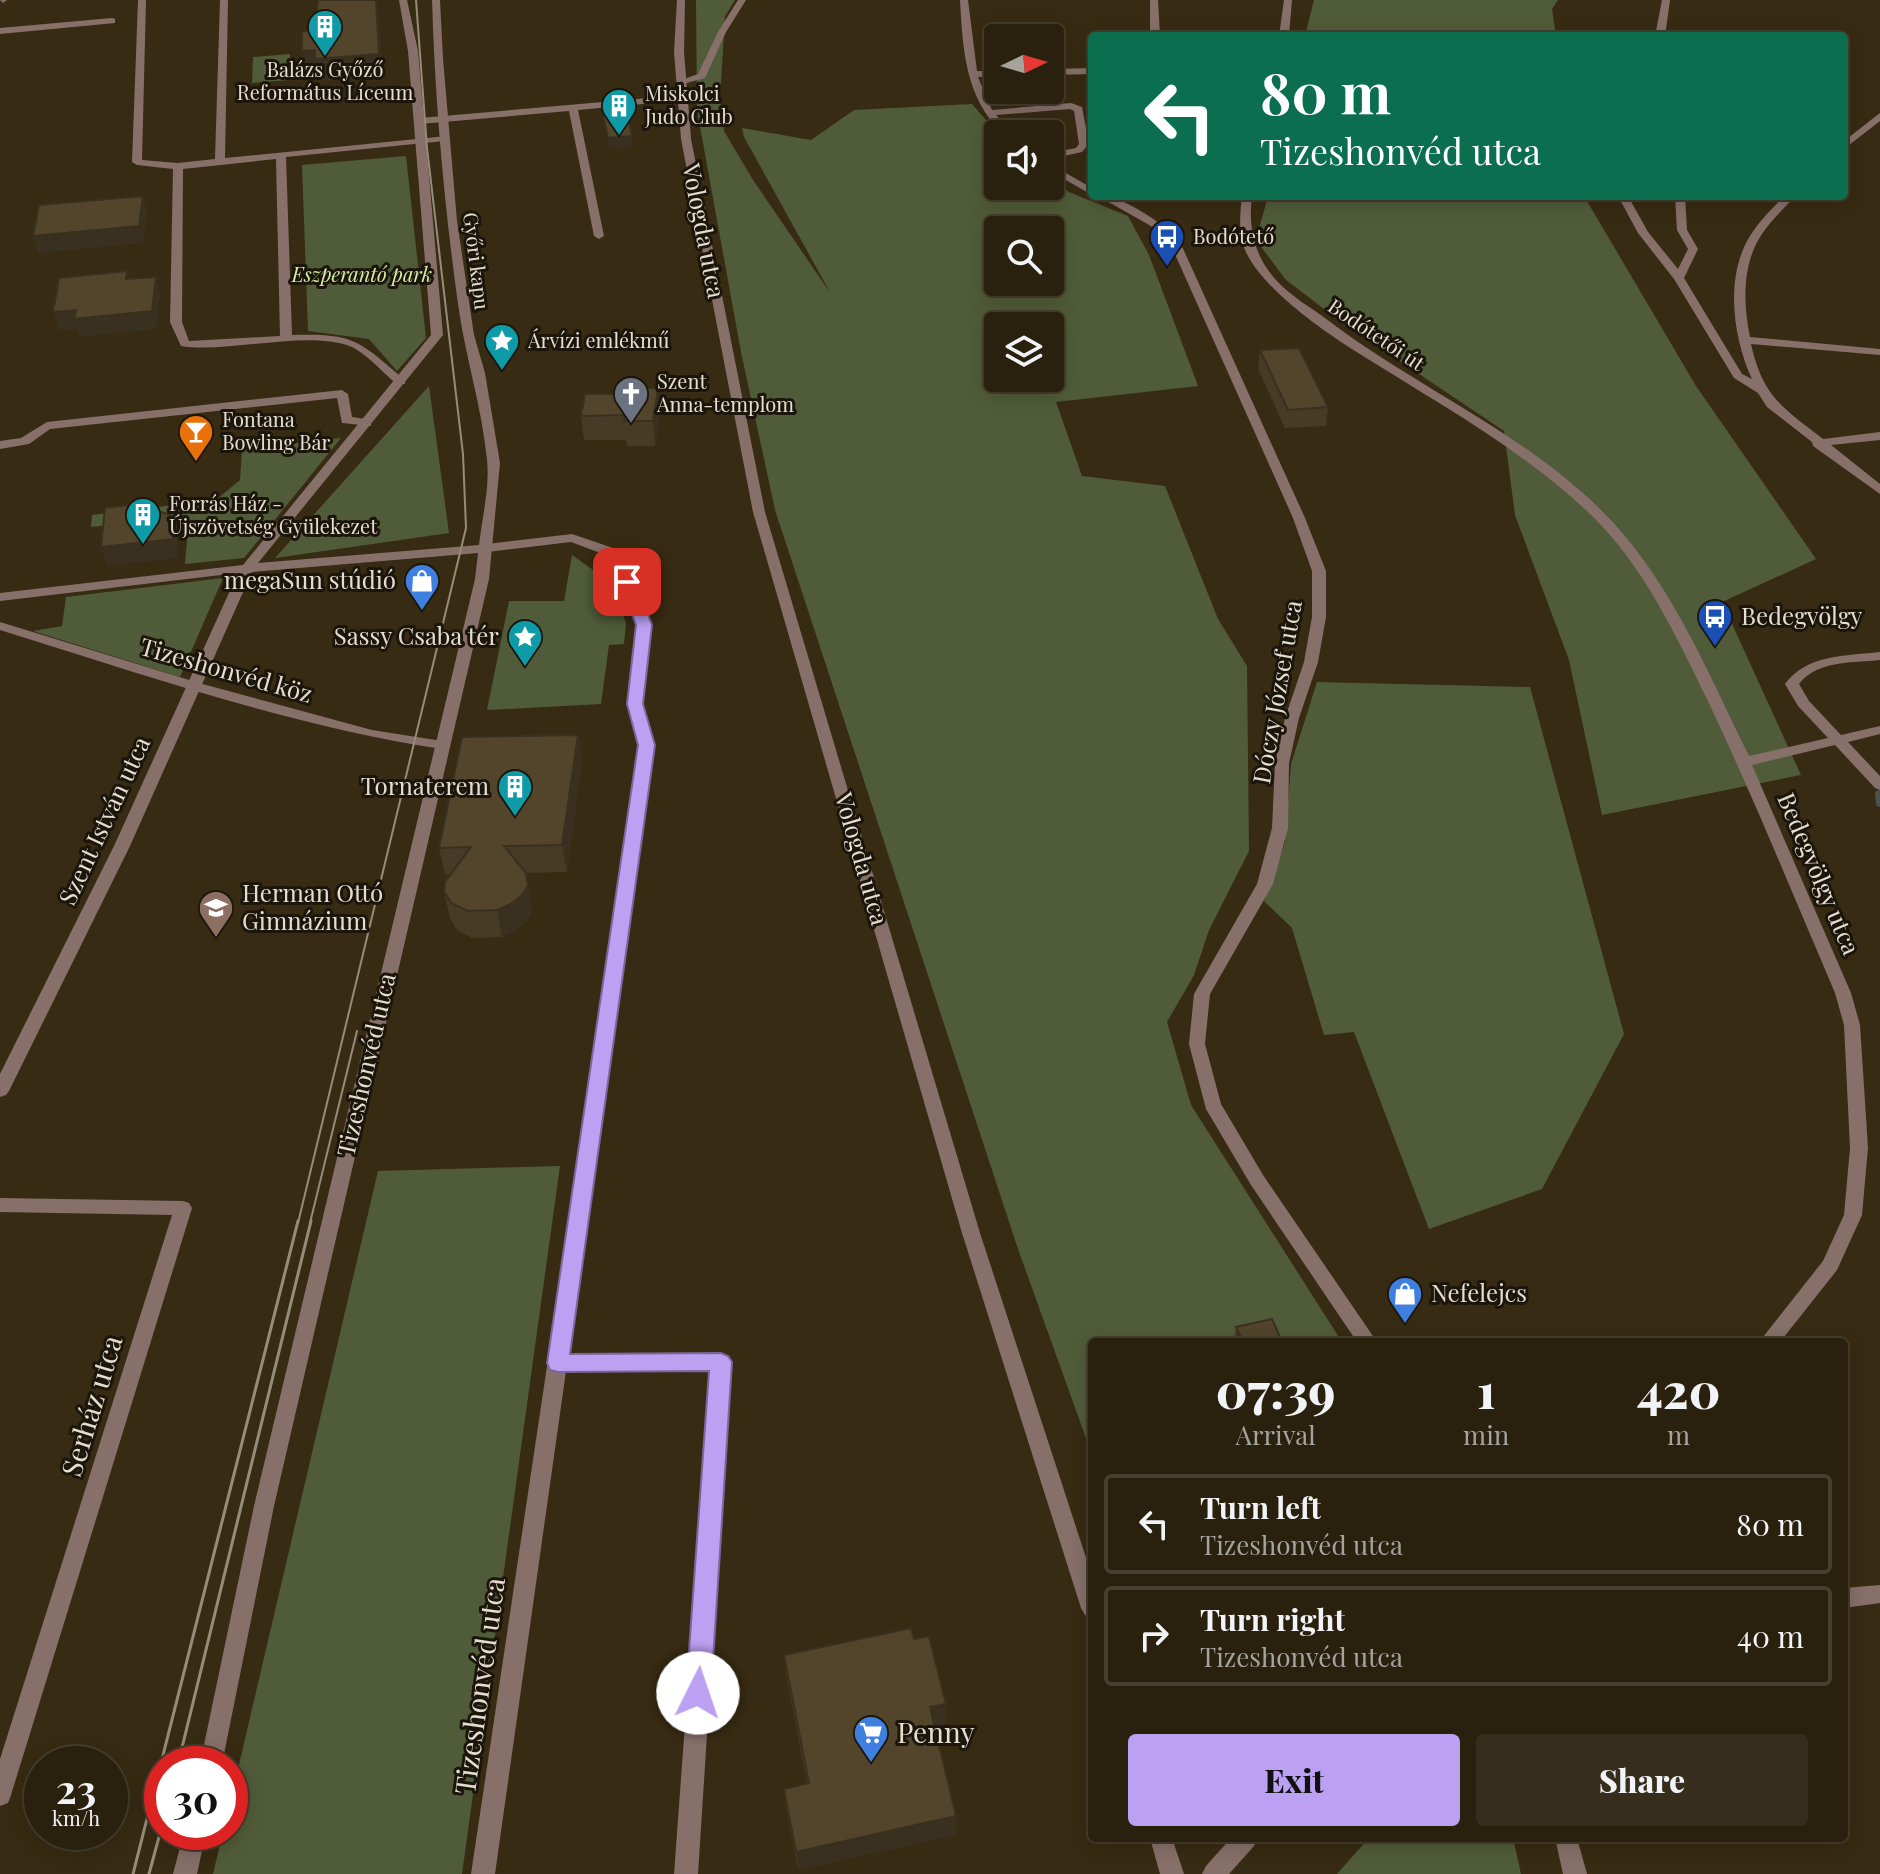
<!DOCTYPE html>
<meta charset="utf-8">
<style>
:root{--surface:#2a200e;--page:#362d1c;--text:#f1f3f6;--muted:#a5a39e;--line:#463e2e;--accent:#bca0f2}
body{margin:0;font-family:"Playfair Display",serif;background:var(--page);color:var(--text);height:100vh;display:flex;flex-direction:column;font-size:30px;white-space:nowrap}
*{box-sizing:border-box;margin:0}
p{font-size:26px;color:var(--muted)}
.icon{flex:none;width:44px;height:44px;fill:none;stroke:currentColor;stroke-width:2;stroke-linecap:round;stroke-linejoin:round}
.map{position:relative;flex:1;overflow:hidden}
.side{position:absolute;left:1088px;top:1338px;width:760px;height:504px;display:flex;flex-direction:column;background:var(--surface);border-radius:8px;box-shadow:0 4px 20px #0003,0 0 0 2px var(--line)}
.side>*{flex:none}
.top-card{position:absolute;left:1088px;top:32px;width:760px;height:168px;border-radius:8px;box-shadow:0 4px 20px #0003,0 0 0 2px var(--line);background:#0b6e4f;color:#fff;overflow:hidden}
.needle{width:52px;rotate:85deg}
.controls{position:absolute;left:984px;top:24px;display:grid;gap:16px}
.controls a{display:grid;place-items:center;width:80px;height:80px;border-radius:8px;background:var(--surface);box-shadow:0 4px 20px #0003,0 0 0 2px var(--line);font-size:40px}
.speed{position:absolute;left:24px;top:1746px;display:flex;gap:16px;font-size:40px;font-weight:700;text-align:center}
.speed>*{display:grid;place-content:center;width:104px;height:104px;border-radius:50%;background:var(--surface);box-shadow:0 4px 20px #0003,0 0 0 2px var(--line);line-height:1}
.speed small{font-size:20px;font-weight:400}
.speed .limit{border:12px solid #d22;background:#fff;color:#111}
.pin{position:absolute;display:grid;place-items:center;width:68px;height:68px;color:#fff;margin:-34px;border-radius:16px;box-shadow:0 4px 12px #0006}
.me{position:absolute;width:88px;margin:-44px;rotate:4deg;stroke-linejoin:round;filter:drop-shadow(0 0 6px #0008)}
.turn{display:flex;align-items:center;gap:28px;height:168px;padding:0 40px;font-size:36px}
.turn .icon{width:104px;height:104px;stroke-width:2.5}
.turn b{display:block;font-size:56px;line-height:68px}
.eta{display:flex;justify-content:space-evenly;align-items:center;height:136px;text-align:center}
.eta b{font-size:48px;font-weight:800;line-height:56px}
.action{display:flex;gap:16px;margin-top:auto;padding:16px 40px}
.action a{flex:1;height:92px;border-radius:8px;background:var(--accent);color:#111;font-size:32px;font-weight:800;line-height:92px;text-align:center}
.action a+a{background:var(--page);color:var(--text)}
ul{padding:0;list-style:none}
li{display:flex;align-items:center;gap:24px;height:100px;margin:0 16px 12px;padding:0 24px;border:4px solid var(--line);border-radius:8px}
li div{flex:1}
li b{display:block;font-size:30px}
li em{font-style:normal}
.map>svg:first-child{display:block}
.green{fill:#505c39;fill-rule:evenodd}
.lines{fill:none;stroke-linecap:round;stroke-linejoin:round}
.stream{stroke:#485251;stroke-width:8}
.minor{fill:#87706a;fill-rule:evenodd}
.tertiary{fill:#87706a;fill-rule:evenodd}
.tram-far1{stroke:#968c7a;stroke-width:2}
.tram{stroke:#968c7a;stroke-width:3}
.wall{fill:#473b26}
.shaded-wall{fill:#39301f}
.building{fill:#52452c;stroke:#39301f;stroke-width:2}
.route{fill:#bca0f2;stroke:#7a689d;stroke-width:2}
.labels{text-anchor:middle;stroke-width:6;stroke-linejoin:round;paint-order:stroke}
.far-poi-label{font-size:20px;fill:#e5ddcf;stroke:#1b150b;text-anchor:start}
.far-street-label{font-size:20px;fill:#e5ddcf;stroke:#1b150b}
.far-park-label{font-size:20px;font-style:italic;fill:#d5efa7;stroke:#1b150b}
.street-label{font-size:24px;fill:#e5ddcf;stroke:#1b150b}
.poi-label{font-size:24px;fill:#e5ddcf;stroke:#1b150b;text-anchor:end}
.near-street-label{font-size:28px;fill:#e5ddcf;stroke:#1b150b}
.near-poi-label{font-size:28px;fill:#e5ddcf;stroke:#1b150b;text-anchor:start}
</style>
<div class="map">
<svg width="1880" height="1874" viewBox="0 0 1880 1874">
<rect width="100%" height="100%" fill="#382b13"/>
<g class="green">
<path d="M696,0H735L725,16L720,98L724,131L753,180L831,294L744,137L742,128L811,140L854,110L972,104L998,134V186H1050V178L1069,192L1128,216L1149,255L1198,386L1056,402L1082,476L1165,486L1218,619L1247,666L1249,851L1209,930L1194,975L1167,1022L1191,1105L1342,1342H1092V1455L1018,1249L775,510L741,352L697,110ZM998,230H1050V282H998ZM998,326H1050V378H998Z"/>
<path d="M1314,0H1558L1552,9L1556,36H1305Z"/>
<path d="M290,54V80L252,83L253,57Z"/>
<path d="M406,156L426,338L397,371L369,339L308,331L302,165Z"/>
<path d="M1268,196H1584L1696,386L1816,559L1722,602L1801,775L1602,815L1569,660L1515,515L1504,431L1340,321L1286,280L1256,240Z"/>
<path d="M429,386L449,533L275,558Z"/>
<path d="M341,438L244,558L185,564L189,517L91,527L92,515L216,500L240,480L242,449Z"/>
<path d="M572,555L610,582L626,623L624,644L609,645L601,704L487,710L509,601H564Z"/>
<path d="M223,578L180,677L33,631L62,626L66,597Z"/>
<path d="M1317,682L1530,687L1624,1034L1542,1189L1429,1229L1354,1032L1324,1035L1292,928L1264,901L1285,842L1291,764Z"/>
<path d="M560,1166L462,1874H213L223,1832H230V1803L378,1171Z"/>
<path d="M1369,1838H1513L1521,1874H1337Z"/>
</g>
<g class="lines">
<path class="stream" d="M1879,794L1880,803"/>
<g class="minor">
<path d="M138,0H146L142,160L178,163L215,159L220,0H228L225,158L447,136L449,138L444,141L286,157L292,335C355,333 359,341 405,380V384H397C383,373 370,357 354,348C313,328 228,354 181,346L170,322L173,169L137,165L132,162ZM276,159L280,336L189,341L182,322L183,169Z"/>
<path d="M738,0H746L726,32L705,78L679,85V81L698,74L718,32Z"/>
<path d="M960,0H968L977,71H998V77H978L992,110L1071,103L1082,107L1089,144L1082,152L1050,159V153L1076,148L1079,144L1074,111L1070,109L996,115L1014,134H1003C965,97 963,51 960,0Z"/>
<path d="M1150,0H1158L1160,36H1150Z"/>
<path d="M1284,0H1292L1289,36H1279Z"/>
<path d="M1662,0H1670L1665,36H1655Z"/>
<path d="M112,18L115,19V23L0,34V28Z"/>
<path d="M1092,68V74L1050,75V69Z"/>
<path d="M683,95L686,96V100L578,110L604,236L599,239L594,236L569,111L420,124L415,121L420,118Z"/>
<path d="M1880,113V121L1844,149V141Z"/>
<path d="M1050,164L1092,188V195L1050,171Z"/>
<path d="M1098,196C1124,196 1163,223 1180,242L1305,518L1326,571V617L1318,662L1299,718L1289,763L1288,828L1273,884L1210,994L1205,1044L1221,1104L1263,1175L1377,1342H1357L1251,1185L1206,1109L1189,1044L1194,994L1257,884L1272,828L1275,763L1285,718L1304,662L1312,617V571L1293,518L1170,243L1151,226Z"/>
<path d="M1242,196H1252C1248,227 1254,256 1276,280C1290,296 1312,308 1329,321C1416,387 1520,431 1599,508C1669,576 1706,669 1749,756L1828,738L1798,706L1785,684C1807,654 1846,656 1880,652V660C1853,663 1817,660 1799,684L1809,701L1841,735L1880,726V734L1848,742L1880,776V790L1875,788L1835,745L1752,765L1851,993L1860,1025L1868,1148L1862,1215L1837,1270L1780,1342H1759L1823,1261L1844,1215L1850,1148L1844,1025L1835,993C1793,895 1753,796 1707,699C1674,632 1643,564 1588,512C1519,447 1434,401 1355,351C1320,329 1261,287 1245,250C1238,232 1240,214 1242,196Z"/>
<path d="M1618,196H1628L1648,232L1678,269L1688,249L1677,230L1675,196H1685L1687,230L1698,249L1684,278L1742,374L1752,379C1734,340 1726,285 1745,245C1754,226 1770,211 1784,196H1795C1784,209 1771,220 1762,234C1742,263 1743,304 1750,337L1880,349V355L1751,344C1763,397 1782,407 1823,439L1880,432V440L1831,445L1880,484V494L1813,446L1812,442L1767,407L1758,393L1734,378L1674,279L1638,233Z"/>
<path d="M342,390L348,394L352,417L371,420V426L342,423L337,398L50,429L29,444L0,449V441L21,438L47,422Z"/>
<path d="M572,534L613,548L642,596L651,625L642,704L654,745L568,1355L721,1354L728,1356L731,1362L698,1874H674L711,1370L566,1371L495,1874H471L640,745L628,704L637,625L628,596L603,554L571,542L487,552L481,548L487,544Z"/>
<path d="M0,622L199,683L372,730L442,741L449,745L442,749C291,726 145,675 0,630Z"/>
<path d="M0,1198L183,1201L189,1203L192,1208L11,1795L8,1803L0,1806V1759L172,1215L0,1212Z"/>
<path d="M1880,1585V1603L1844,1608V1588Z"/>
<path d="M1231,1838H1257L1254,1846L1229,1874H1202L1206,1866Z"/>
<path d="M1555,1838H1577L1587,1874H1563Z"/>
</g>
<g class="tertiary">
<path d="M0,0H7L3,3Z"/>
<path d="M399,0H407L418,51L443,335L258,563L479,545C482,518 490,487 487,460C482,407 465,356 458,304C444,203 435,102 432,0H440L443,59L457,221L474,335L485,373L500,463L489,579L274,1506L222,1764H200L254,1506L475,579L478,553L252,572L130,846L9,1091L6,1095L0,1097V1074L114,846L238,573L0,601V593L243,565L431,335L408,51Z"/>
<path d="M677,0H685L684,52L691,139L765,512L980,1233L1092,1576V1618L1085,1615L1081,1608L962,1233L753,512L681,139L674,52Z"/>
<path d="M184,1832H206L197,1874H173Z"/>
<path d="M1150,1838H1172L1184,1874H1160Z"/>
</g>
<g class="tram-far1">
<path d="M298,1223L466,528L463,454L427,148L416,0"/>
<path d="M310,1223L357,1031"/>
</g>
<g class="tram">
<path d="M178,1764L311,1221"/>
<path d="M133,1874L298,1221"/>
<path d="M149,1874L162,1826"/>
</g>
</g>
<g class="wall">
<path d="M1260,350L1328,407L1326,426L1285,428L1258,369Z"/>
<path d="M660,412L655,446H627L626,440H584L581,416Z"/>
<path d="M578,735L582,761L567,872L526,873L532,912L527,921L515,931L502,937L472,938L457,930L450,918L444,891L451,874L445,875L439,848Z"/>
<path d="M1236,1327L1282,1342H1234Z"/>
<path d="M784,1655L946,1723L934,1725L956,1816V1835L798,1870L786,1807L784,1789L807,1783L786,1674Z"/>
</g>
<g class="shaded-wall">
<path d="M376,0H377L379,10L382,76L319,81L317,71L306,72L302,51Z"/>
<path d="M632,136L633,147L609,149L608,138Z"/>
<path d="M143,196L147,213L143,243L38,253L33,236Z"/>
<path d="M156,277L160,295L156,329L80,337L77,329L59,330L53,312L76,310Z"/>
<path d="M658,388L660,412L655,446L653,421Z"/>
<path d="M171,515L177,534L178,558L107,566L101,547Z"/>
<path d="M578,735L582,761L567,872L562,845Z"/>
<path d="M526,873L532,912L527,921L515,931L502,937L497,910Z"/>
<path d="M946,1704V1723L930,1726V1707Z"/>
<path d="M956,1816V1835L798,1870L796,1852Z"/>
</g>
<g class="building">
<path d="M318,0H376L379,54L315,59V50L302,51V31L316,30Z"/>
<path d="M627,114L632,136L608,138L603,116Z"/>
<path d="M143,196L139,226L33,236L39,205Z"/>
<path d="M127,271L126,279L156,277L152,311L74,319L76,310L53,312L59,278Z"/>
<path d="M1299,348L1328,407L1288,410L1260,350Z"/>
<path d="M630,388H658L653,421H624L625,415L581,416L585,394H629Z"/>
<path d="M135,504L171,515L173,539L101,547L105,508Z"/>
<path d="M578,735L562,845L504,846L526,873L528,885L523,894L511,904L497,910L467,911L451,903L444,891L445,882L471,847L439,848L462,737Z"/>
<path d="M1272,1319L1282,1342H1243L1236,1327Z"/>
<path d="M911,1628L914,1639L929,1636L946,1704L930,1707L956,1816L796,1852L784,1789L809,1783L784,1655Z"/>
</g>
<path class="route" d="M627,577L635,582L652,625L643,704L655,745L570,1354L721,1353L728,1356L732,1362L711,1693L707,1701L698,1705L689,1701L686,1693L709,1371L558,1372L550,1370L547,1363L638,745L627,704L636,625L620,582Z"/>
<defs>
<symbol id="building-pin" viewBox="-11 -11 22 30"><path d="M0 17L-7.5 6A9.5 9.5 0 1 1 7.5 6Z" fill="#0f9aa8" stroke="#1b150b"/><path d="M-4-6H4V6H1V3H-1V6H-4ZM-2.5-4.3h1.7v1.8h-1.7ZM.8-4.3h1.7v1.8H.8ZM-2.5-1h1.7V.8h-1.7ZM.8-1h1.7V.8H.8Z" fill="#fff"/></symbol>
<symbol id="bus-pin" viewBox="-11 -11 22 30"><path d="M0 17L-7.5 6A9.5 9.5 0 1 1 7.5 6Z" fill="#1a4fb4" stroke="#1b150b"/><path d="M-5-6H5V4H4V6H2V4H-2V6H-4V4H-5ZM-3.5-4V0h7V-4ZM-3.5 1.2v1.5H-2V1.2ZM2 1.2v1.5H3.5V1.2Z" fill="#fff"/></symbol>
<symbol id="sight-pin" viewBox="-11 -11 22 30"><path d="M0 17L-7.5 6A9.5 9.5 0 1 1 7.5 6Z" fill="#0f9aa8" stroke="#1b150b"/><path d="M0-6L1.8-2.2L6-1.7L2.9 1.2L3.7 5.4L0 3.3L-3.7 5.4L-2.9 1.2L-6-1.7L-1.8-2.2Z" fill="#fff"/></symbol>
<symbol id="church-pin" viewBox="-11 -11 22 30"><path d="M0 17L-7.5 6A9.5 9.5 0 1 1 7.5 6Z" fill="#6b7280" stroke="#1b150b"/><path d="M-1.2-6h2.4v3.5h3.3v2.4h-3.3V6h-2.4V-.1h-3.3v-2.4h3.3Z" fill="#fff"/></symbol>
<symbol id="bar-pin" viewBox="-11 -11 22 30"><path d="M0 17L-7.5 6A9.5 9.5 0 1 1 7.5 6Z" fill="#e8710a" stroke="#1b150b"/><path d="M-6-5H6L.8 .8V4.5H3.5V6h-7V4.5H-.8V.8Z" fill="#fff"/></symbol>
<symbol id="shop-pin" viewBox="-11 -11 22 30"><path d="M0 17L-7.5 6A9.5 9.5 0 1 1 7.5 6Z" fill="#3f7fe0" stroke="#1b150b"/><path d="M-5-2.5h2.3a2.7 3.5 0 0 1 5.4 0H5L5.5 6h-11ZM-1.5-2.5h3a1.5 2.3 0 0 0-3 0Z" fill="#fff"/></symbol>
<symbol id="school-pin" viewBox="-11 -11 22 30"><path d="M0 17L-7.5 6A9.5 9.5 0 1 1 7.5 6Z" fill="#8d6e63" stroke="#1b150b"/><path d="M0-5L7-2L0 1L-7-2ZM-4 1L0 2.5L4 1V4Q0 6-4 4Z" fill="#fff"/></symbol>
<symbol id="supermarket-pin" viewBox="-11 -11 22 30"><path d="M0 17L-7.5 6A9.5 9.5 0 1 1 7.5 6Z" fill="#3f7fe0" stroke="#1b150b"/><path d="M-6-5.5h2.5l.6 2H6L4.5 2H-2.5L-4.4-4H-6ZM-1.5 3.2a1.3 1.3 0 1 0 .1 0ZM3 3.2a1.3 1.3 0 1 0 .1 0Z" fill="#fff"/></symbol>
</defs>
<g fill-rule="evenodd">
<use href="#building-pin" x="305" y="7" width="40" height="54"/>
<use href="#building-pin" x="599" y="86" width="40" height="54"/>
<use href="#bus-pin" x="1147" y="217" width="40" height="54"/>
<use href="#sight-pin" x="482" y="321" width="40" height="54"/>
<use href="#church-pin" x="611" y="374" width="40" height="54"/>
<use href="#bar-pin" x="176" y="412" width="40" height="54"/>
<use href="#building-pin" x="123" y="495" width="40" height="54"/>
<use href="#shop-pin" x="402" y="561" width="40" height="54"/>
<use href="#bus-pin" x="1695" y="597" width="40" height="54"/>
<use href="#sight-pin" x="505" y="617" width="40" height="54"/>
<use href="#building-pin" x="495" y="767" width="40" height="54"/>
<use href="#school-pin" x="196" y="888" width="40" height="54"/>
<use href="#shop-pin" x="1385" y="1274" width="40" height="54"/>
<use href="#supermarket-pin" x="851" y="1713" width="40" height="54"/>
</g>
<g class="labels">
<g class="far-poi-label">
<text x="325" y="77" text-anchor="middle">Balázs Győző<tspan x="325" dy="23">Református Líceum</tspan></text>
<text x="645" y="101">Miskolci<tspan x="645" dy="23">Judo Club</tspan></text>
<text x="1193" y="244">Bodótető</text>
<text x="528" y="348">Árvízi emlékmű</text>
<text x="657" y="389">Szent<tspan x="657" dy="23">Anna-templom</tspan></text>
<text x="222" y="427">Fontana<tspan x="222" dy="23">Bowling Bár</tspan></text>
<text x="169" y="511">Forrás Ház -<tspan x="169" dy="23">Újszövetség Gyülekezet</tspan></text>
</g>
<g class="far-street-label">
<text transform="translate(476 261) rotate(83)" y="7">Győri kapu</text>
<text transform="translate(1376 335) rotate(34)" y="7">Bodótetői út</text>
</g>
<g class="far-park-label">
<text x="362" y="282">Eszperantó park</text>
</g>
<g class="street-label">
<text transform="translate(703 231) rotate(79)" y="8">Vologda utca</text>
<text transform="translate(226 671) rotate(16)" y="8">Tizeshonvéd köz</text>
<text transform="translate(1278 692) rotate(-80)" y="8">Dóczy József utca</text>
<text transform="translate(105 821) rotate(-65)" y="8">Szent István utca</text>
<text transform="translate(861 859) rotate(74)" y="8">Vologda utca</text>
<text transform="translate(1818 874) rotate(67)" y="8">Bedegvölgy utca</text>
<text transform="translate(367 1065) rotate(-77)" y="8">Tizeshonvéd utca</text>
</g>
<g class="poi-label">
<text x="396" y="589">megaSun stúdió</text>
<text x="1741" y="625" text-anchor="start">Bedegvölgy</text>
<text x="499" y="645">Sassy Csaba tér</text>
<text x="489" y="795">Tornaterem</text>
<text x="242" y="902" text-anchor="start">Herman Ottó<tspan x="242" dy="28">Gimnázium</tspan></text>
<text x="1431" y="1302" text-anchor="start">Nefelejcs</text>
</g>
<g class="near-street-label">
<text transform="translate(92 1406) rotate(-73)" y="10">Serház utca</text>
<text transform="translate(480 1686) rotate(-82)" y="10">Tizeshonvéd utca</text>
</g>
<g class="near-poi-label">
<text x="897" y="1743">Penny</text>
</g>
</g>
</svg>
<div class="controls">
<a><svg class="needle" viewBox="-14 -14 28 28"><path d="M0-13l5 13h-10z" fill="#e53935"/><path d="M0 13l5-13h-10z" fill="#a5a39e"/></svg></a>
<a><svg class="icon" aria-label="sound" viewBox="0 0 24 24"><path d="M4 9h4l5-4v14l-5-4H4zM17 9q2 3 0 6"/></svg></a>
<a><svg class="icon" aria-label="search" viewBox="0 0 24 24"><circle cx="10" cy="10" r="6"/><path d="M15 15l6 6"/></svg></a>
<a><svg class="icon" aria-label="layers" viewBox="0 0 24 24"><path d="M12 4l9 5-9 5-9-5zM3 14l9 5 9-5"/></svg></a>
</div>
<div class="speed"><div>23<small>km/h</small></div><div class="limit">30</div></div>
<div class="pin" style="left:627px;top:582px;background:#d93025"><svg class="icon" aria-label="arrive" viewBox="0 0 24 24"><path d="M6 21V4h12l-3 4 3 4H6"/></svg></div>
<svg class="me" style="left:698px;top:1693px" viewBox="-20 -20 40 40"><circle r="19" fill="#fff"/><path d="M0-13L10 11 0 6-10 11z" fill="#bca0f2"/></svg>
<div class="top-card">
<div class="turn"><svg class="icon" aria-label="left" viewBox="0 0 24 24"><path d="M17 20v-9H6M10 6l-5 5 5 5"/></svg><div><b>80 m</b>Tizeshonvéd utca</div></div>
</div>
<section class="side">
<div class="eta">
<div><b>07:39</b><p>Arrival</p></div>
<div><b>1</b><p>min</p></div>
<div><b>420</b><p>m</p></div>
</div>
<ul>
<li><svg class="icon" aria-label="left" viewBox="0 0 24 24"><path d="M17 20v-9H6M10 6l-5 5 5 5"/></svg><div><b>Turn left</b><p>Tizeshonvéd utca</p></div><em>80 m</em></li>
<li><svg class="icon" aria-label="right" viewBox="0 0 24 24"><path d="M7 20v-9h11M14 6l5 5-5 5"/></svg><div><b>Turn right</b><p>Tizeshonvéd utca</p></div><em>40 m</em></li>
</ul>
<div class="action"><a>Exit</a><a>Share</a></div>
</section>
</div>
